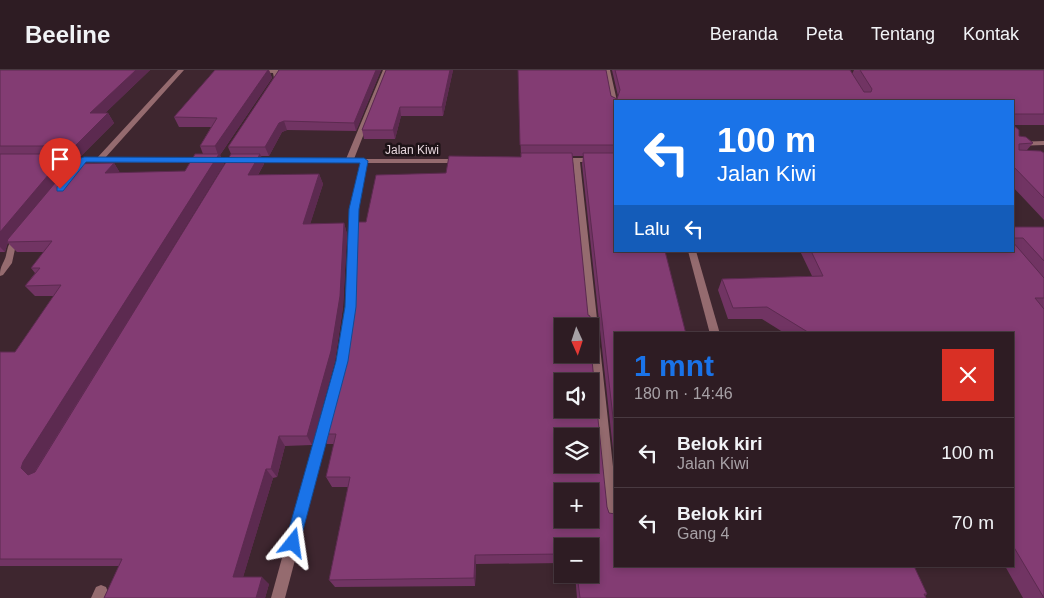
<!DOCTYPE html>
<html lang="id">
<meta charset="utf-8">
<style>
:root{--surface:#2e1c23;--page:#36252b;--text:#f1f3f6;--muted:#a7a1a6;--line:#493a41;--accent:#1a73e8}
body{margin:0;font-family:Helvetica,sans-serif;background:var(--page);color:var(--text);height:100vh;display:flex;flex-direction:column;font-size:19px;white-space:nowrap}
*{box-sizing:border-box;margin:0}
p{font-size:16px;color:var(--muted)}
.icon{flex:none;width:28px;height:28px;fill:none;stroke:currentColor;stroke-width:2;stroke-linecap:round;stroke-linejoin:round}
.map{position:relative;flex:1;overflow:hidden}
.side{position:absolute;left:614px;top:262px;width:400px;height:235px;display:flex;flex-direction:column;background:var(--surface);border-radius:0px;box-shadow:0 2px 8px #0003,0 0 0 1px var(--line)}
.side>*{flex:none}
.banner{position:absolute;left:614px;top:30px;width:400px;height:152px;border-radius:0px;box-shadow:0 2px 8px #0003,0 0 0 1px var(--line);background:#1a73e8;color:#fff;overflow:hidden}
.needle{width:32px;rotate:177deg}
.buttons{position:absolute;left:554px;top:248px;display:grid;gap:10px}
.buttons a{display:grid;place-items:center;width:45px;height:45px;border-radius:0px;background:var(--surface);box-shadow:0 2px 8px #0003,0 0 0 1px var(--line);font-size:25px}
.pin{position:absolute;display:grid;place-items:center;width:42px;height:42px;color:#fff;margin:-51px -21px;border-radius:50% 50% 50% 0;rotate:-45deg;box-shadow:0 0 5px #0007}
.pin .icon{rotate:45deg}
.me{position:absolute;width:55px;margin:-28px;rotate:15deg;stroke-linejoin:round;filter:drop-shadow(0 0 4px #0008)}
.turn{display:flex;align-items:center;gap:18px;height:105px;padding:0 20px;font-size:22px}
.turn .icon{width:65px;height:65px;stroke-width:2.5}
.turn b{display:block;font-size:35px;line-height:42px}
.then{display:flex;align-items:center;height:48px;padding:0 20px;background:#0003;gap:10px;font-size:19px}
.round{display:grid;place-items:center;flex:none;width:52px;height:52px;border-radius:0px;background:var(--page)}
.summary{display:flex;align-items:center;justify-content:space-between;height:85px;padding:0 20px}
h1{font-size:30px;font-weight:700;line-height:38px;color:var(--accent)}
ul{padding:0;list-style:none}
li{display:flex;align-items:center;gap:15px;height:70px;padding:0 20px;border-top:1px solid var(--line)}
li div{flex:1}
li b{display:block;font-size:19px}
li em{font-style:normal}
header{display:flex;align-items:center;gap:30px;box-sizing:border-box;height:70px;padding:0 25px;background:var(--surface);border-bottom:1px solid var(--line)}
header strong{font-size:24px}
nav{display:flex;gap:28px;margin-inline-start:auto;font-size:18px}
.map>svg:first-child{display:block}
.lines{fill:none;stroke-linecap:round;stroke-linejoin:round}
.street{fill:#956b6f;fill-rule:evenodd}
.wall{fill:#713463}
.shaded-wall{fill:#5c2a50}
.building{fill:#833c73;stroke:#5c2a50;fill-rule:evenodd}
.route{fill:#1a73e8;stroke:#114b97}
.labels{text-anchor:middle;stroke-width:5;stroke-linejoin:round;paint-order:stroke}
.far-street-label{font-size:12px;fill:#e6d6dc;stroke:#1e1317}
</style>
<header>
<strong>Beeline</strong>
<nav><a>Beranda</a><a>Peta</a><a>Tentang</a><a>Kontak</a></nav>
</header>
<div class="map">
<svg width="1044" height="528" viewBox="0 0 1044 528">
<rect width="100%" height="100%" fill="#3e262f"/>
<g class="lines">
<g class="street">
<path d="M178,0H184L105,88L346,89L383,0H389L354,89H461L465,91L461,93H367L358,139L355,237L343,306H335L334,303L345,237L350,139L360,93L58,92L54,90L58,88H97Z"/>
<path d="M253,0H278L280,8L274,16H270L269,15L274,8L273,3L256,2Z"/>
<path d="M604,0H610L617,31H615V38L612,36Z"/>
<path d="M1044,71V75L1012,76V72Z"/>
<path d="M558,88H615V92H580L615,415V451L612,452L607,450L606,446L590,279V256H588L573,92H558Z"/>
<path d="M20,165L24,168L15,179L12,193L3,205L0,206C0,199 1,197 4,191C9,181 5,171 20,165Z"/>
<path d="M688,181H696L720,264H710Z"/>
<path d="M325,348L329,350L331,353L285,528H271L319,353L321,350Z"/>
<path d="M101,515L106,517L108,522L105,528H91L96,517Z"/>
</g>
</g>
<g class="wall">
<path d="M0,0H150L105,43H108L114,53L81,86H68L73,94L114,93L120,103L185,101L203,84L200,76L211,57H179L174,47L215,0H269L272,8L220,85L224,94L72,341L231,84L228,77L279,0H381L356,61L287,60L282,62L269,86H261L264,94L258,105L319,104L323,114L310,154L344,153L347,164L343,237L335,291L312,375L285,376L277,407L273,408L243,507L269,514L265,528H104L119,496H0V282H15L54,226H35L25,216L35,203L31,198L44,182H17L8,173L7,175L5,182H0Z"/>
<path d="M386,0H453L443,46H401L395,69H364L362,60Z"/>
<path d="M518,0L611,26L617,29L618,26L612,0H850L852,4L854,0H1044V55H1013L1019,66L1033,73L1027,80L1044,83V150L1012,116V31H615V398L582,94L583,86H572L562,256L607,437L609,443L614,445L927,524L925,526L926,528H577L575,504H590V476H562V493L476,494L475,516L335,517L329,510L348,417H332L326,407L334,374H327L322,364L345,280L366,152L446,103L521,87Z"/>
<path d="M1012,157H1044V528H1023L1005,496H1012V264H786L762,249H728L718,220L722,209L812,206L800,181H1012Z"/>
</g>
<g class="shaded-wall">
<path d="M136,0H150L96,52L90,43Z"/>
<path d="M268,0H269L272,8L220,85L224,94L35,401L33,407L28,405L21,398L23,392L218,85L215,76Z"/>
<path d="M376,0H381L356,61L354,53Z"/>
<path d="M450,0H453L443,46L442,37Z"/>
<path d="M400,37L401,46L395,69L393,60Z"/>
<path d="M108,43L114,53L81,86L75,76Z"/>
<path d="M284,51L287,60L282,62L269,86L265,77L279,53Z"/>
<path d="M66,84L73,94L7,172L8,173L7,175L5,182L0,177V162Z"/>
<path d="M260,84L264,94L252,115L248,105Z"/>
<path d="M114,93L120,103H105Z"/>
<path d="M319,104L323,114L307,164L303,154Z"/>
<path d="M344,153L347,164L343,237L335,291L312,375L307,366Z"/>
<path d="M279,366L285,376L277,407L271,399Z"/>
<path d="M266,399L273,408L241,514L233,507Z"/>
<path d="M475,485L476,494L475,516L474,508Z"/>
<path d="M262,507L269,514L265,528H256Z"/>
</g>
<g class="building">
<path d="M0,0H136L90,43H108L75,76H0Z"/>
<path d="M215,0H268L215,76H200L217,48L174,47Z"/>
<path d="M279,0H376L354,53L284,51L279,53L265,77H228Z"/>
<path d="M386,0H450L442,37H400L393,60H362Z"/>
<path d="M518,0H606L611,26L617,29L620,20L615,0H850L864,22H871L872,19L860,0H1044V44H1012V31H615V75H520Z"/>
<path d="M1012,54L1019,60V66L1026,67L1033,73L1019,74V80L1041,81L1044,83V128L1012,95Z"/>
<path d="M521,83H572L588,245L590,246V256H562V284H590V271L607,437L609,443L615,444V496H914L927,524H924L926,528H580L577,504H590V476H562V484L475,485L474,508L329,510L350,407H326L336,364H322L345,280L353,226L356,152H366L376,105L446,103L449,86L521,87ZM562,311H590V339H562ZM562,366H590V394H562ZM562,421H590V449H562Z"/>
<path d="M583,83H615V181H665L686,264H615V365Z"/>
<path d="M0,84H66L0,162Z"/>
<path d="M195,84H219L23,392L21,398L28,405L35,402L231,84H260L248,105L319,104L303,154L344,153L340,226L331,281L307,366H279L271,399H266L233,507H262L256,528H104L122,489H0V282H15L61,215L25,216L40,198H31L52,171L7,172L8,169L71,94L114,93L105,103L185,101Z"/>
<path d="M1012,157H1044V191L1023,168H1012Z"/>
<path d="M1012,171L1044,208V228H1035L1044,239V528L1012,474V264H811L767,237L733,238L722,209L823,206L811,181H1012Z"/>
</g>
<path class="route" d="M84,87L364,88L368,91L359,139L356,237L348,291L298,479L293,481L288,479L285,473L336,291L345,237L349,139L360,93L86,92L63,121H57V117L81,88Z"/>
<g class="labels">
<g class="far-street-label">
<text x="412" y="84">Jalan Kiwi</text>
</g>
</g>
</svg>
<div class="buttons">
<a><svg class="needle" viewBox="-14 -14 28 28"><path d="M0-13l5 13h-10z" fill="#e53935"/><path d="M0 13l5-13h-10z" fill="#a7a1a6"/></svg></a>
<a><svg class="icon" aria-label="sound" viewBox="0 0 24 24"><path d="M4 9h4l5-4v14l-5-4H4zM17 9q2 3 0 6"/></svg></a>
<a><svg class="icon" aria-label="layers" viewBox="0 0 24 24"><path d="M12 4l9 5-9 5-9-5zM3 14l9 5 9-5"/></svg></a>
<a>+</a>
<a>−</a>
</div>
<div class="pin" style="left:60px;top:119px;background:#d93025"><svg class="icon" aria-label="arrive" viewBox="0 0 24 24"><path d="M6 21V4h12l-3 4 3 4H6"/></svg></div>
<svg class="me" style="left:293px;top:473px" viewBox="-20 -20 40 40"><path d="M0-17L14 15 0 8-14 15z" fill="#1a73e8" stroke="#fff" stroke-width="4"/></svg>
<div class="banner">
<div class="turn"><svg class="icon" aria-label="left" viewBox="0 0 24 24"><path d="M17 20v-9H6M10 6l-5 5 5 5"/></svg><div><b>100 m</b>Jalan Kiwi</div></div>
<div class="then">Lalu<svg class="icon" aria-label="left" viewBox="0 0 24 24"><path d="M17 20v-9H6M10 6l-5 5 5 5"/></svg></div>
</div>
<section class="side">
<div class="summary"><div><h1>1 mnt</h1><p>180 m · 14:46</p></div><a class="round" style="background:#d93025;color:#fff"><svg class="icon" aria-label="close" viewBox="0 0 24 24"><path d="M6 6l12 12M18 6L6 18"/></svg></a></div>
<ul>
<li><svg class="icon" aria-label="left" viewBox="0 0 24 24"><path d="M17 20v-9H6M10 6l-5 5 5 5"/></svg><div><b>Belok kiri</b><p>Jalan Kiwi</p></div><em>100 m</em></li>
<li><svg class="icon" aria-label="left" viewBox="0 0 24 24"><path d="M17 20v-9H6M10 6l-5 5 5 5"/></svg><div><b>Belok kiri</b><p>Gang 4</p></div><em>70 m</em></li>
</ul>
</section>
</div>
